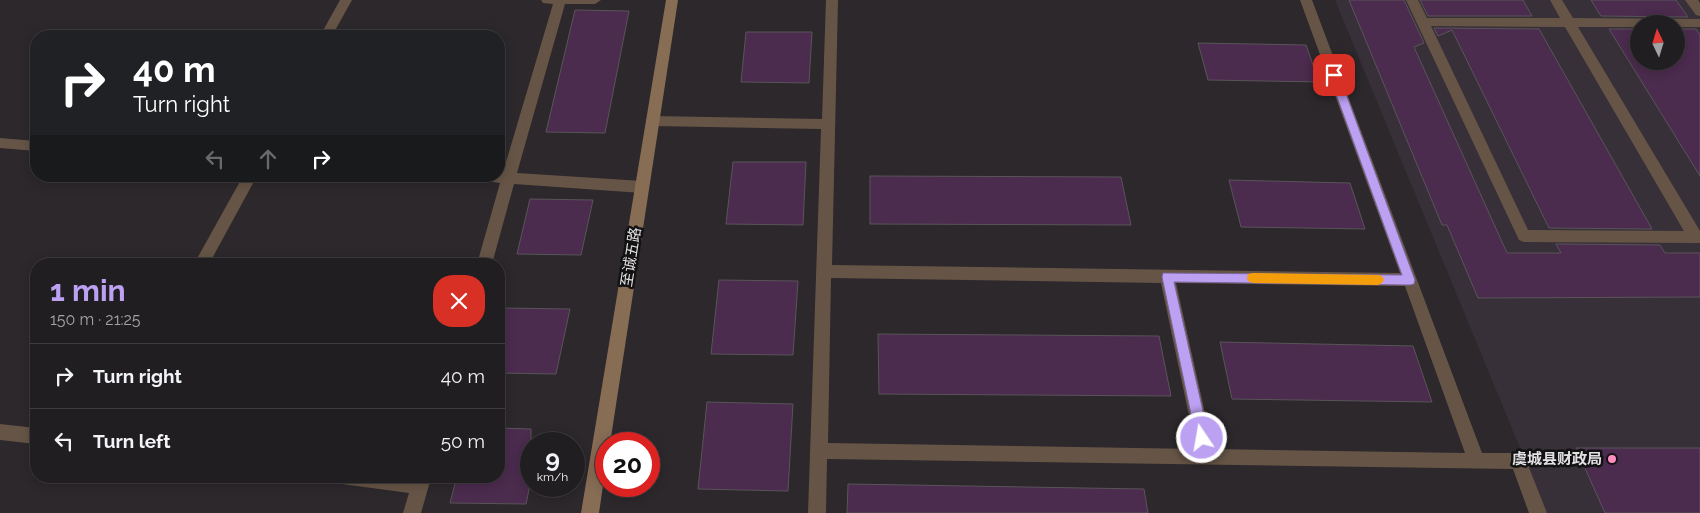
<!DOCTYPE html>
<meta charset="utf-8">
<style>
:root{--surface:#211e21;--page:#2d2b2e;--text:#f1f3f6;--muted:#a2a2a5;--line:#3e3c3f;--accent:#bca0f2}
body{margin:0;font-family:Raleway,"Noto Sans SC",sans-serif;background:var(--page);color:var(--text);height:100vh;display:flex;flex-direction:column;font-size:19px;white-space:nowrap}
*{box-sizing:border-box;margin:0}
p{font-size:16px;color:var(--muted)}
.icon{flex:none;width:28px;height:28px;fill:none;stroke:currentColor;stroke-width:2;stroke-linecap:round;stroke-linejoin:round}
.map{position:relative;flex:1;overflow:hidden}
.details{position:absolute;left:30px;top:258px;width:475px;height:225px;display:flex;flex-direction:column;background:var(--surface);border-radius:20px;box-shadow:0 2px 12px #0003,0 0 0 1px var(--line)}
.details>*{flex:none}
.banner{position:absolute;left:30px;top:30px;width:475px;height:152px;border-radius:20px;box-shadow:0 2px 12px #0003,0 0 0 1px var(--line);background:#202124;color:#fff;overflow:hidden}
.needle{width:32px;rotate:356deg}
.fabs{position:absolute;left:1630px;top:15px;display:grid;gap:10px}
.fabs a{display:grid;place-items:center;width:55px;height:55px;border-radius:50%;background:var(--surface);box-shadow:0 2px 12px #0003,0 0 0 1px var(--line);font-size:25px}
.speed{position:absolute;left:520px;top:432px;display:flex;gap:10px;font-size:25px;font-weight:700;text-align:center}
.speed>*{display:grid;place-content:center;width:65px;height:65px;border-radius:50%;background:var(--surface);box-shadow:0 2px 12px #0003,0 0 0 1px var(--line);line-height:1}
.speed small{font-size:12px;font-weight:400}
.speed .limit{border:8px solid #d22;background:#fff;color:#111}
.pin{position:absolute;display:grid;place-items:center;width:42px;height:42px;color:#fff;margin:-21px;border-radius:10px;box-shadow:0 2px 8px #0006}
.me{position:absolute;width:55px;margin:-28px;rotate:348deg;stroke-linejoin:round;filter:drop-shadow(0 0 4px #0008)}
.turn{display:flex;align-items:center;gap:18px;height:105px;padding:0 20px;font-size:22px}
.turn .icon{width:65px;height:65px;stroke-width:2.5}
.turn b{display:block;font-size:35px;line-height:42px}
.lanes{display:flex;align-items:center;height:48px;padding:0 20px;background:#0003;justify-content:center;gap:25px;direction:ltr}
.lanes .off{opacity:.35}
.round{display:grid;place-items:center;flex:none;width:52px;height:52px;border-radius:20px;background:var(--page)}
.summary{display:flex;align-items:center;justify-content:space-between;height:85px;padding:0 20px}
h1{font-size:30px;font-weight:700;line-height:38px;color:var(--accent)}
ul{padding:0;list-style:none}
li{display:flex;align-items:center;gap:15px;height:65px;padding:0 20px;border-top:1px solid var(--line)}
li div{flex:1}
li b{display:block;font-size:19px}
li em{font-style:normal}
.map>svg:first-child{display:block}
.built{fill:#383039;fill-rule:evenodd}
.building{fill:#4b2b4e;stroke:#595559}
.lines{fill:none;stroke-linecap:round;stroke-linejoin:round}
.lane{fill:#665546;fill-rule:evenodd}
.secondary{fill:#886d55;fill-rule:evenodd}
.route{fill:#bca0f2;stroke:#7a689d}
.slow{fill:#f59e0b}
.poi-dot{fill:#fd8ebf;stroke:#131213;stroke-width:2}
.labels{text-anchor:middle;stroke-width:5;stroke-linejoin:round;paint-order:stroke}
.street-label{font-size:15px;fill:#e3e1e3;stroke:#131213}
.poi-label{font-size:15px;font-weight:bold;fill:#e3e1e3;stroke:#131213;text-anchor:end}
</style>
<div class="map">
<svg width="1700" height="513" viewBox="0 0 1700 513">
<rect width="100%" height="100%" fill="#2c282c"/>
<path class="built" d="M1335,0H1700V513H1547ZM1639,24H1676V61H1639Z"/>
<g class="building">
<path d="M1349,0H1404L1424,43L1414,47L1507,253H1561L1556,244L1660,245L1665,253H1700V297L1478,298L1447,225H1442Z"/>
<path d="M1420,0H1523L1532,16H1428Z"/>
<path d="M1591,0H1676L1688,17L1601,16Z"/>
<path d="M575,10L629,11L605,133L546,132Z"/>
<path d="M1434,28L1539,29L1652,229L1549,228L1452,30L1438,36Z"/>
<path d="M1609,29H1639V61H1676V29H1696L1700,35V176Z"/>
<path d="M746,32H812L809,83L741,82Z"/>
<path d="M1198,43L1306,45L1319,82L1208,80Z"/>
<path d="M733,162H806L803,225L726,224Z"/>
<path d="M870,176L1121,177L1131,225L870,224Z"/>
<path d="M1229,180L1350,183L1365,229L1241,227Z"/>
<path d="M530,199L593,200L581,255L517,254Z"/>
<path d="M719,280L798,281L793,355L711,354Z"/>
<path d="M503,308L570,309L556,374L499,373V325Z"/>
<path d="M878,334L1159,336L1171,396L879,394Z"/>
<path d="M1220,342L1413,346L1432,402L1232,399Z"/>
<path d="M707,402L793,404L788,491L698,489Z"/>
<path d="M499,428L531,429V480L526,504L450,503L457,476H499Z"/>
<path d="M1576,448H1700V513H1605Z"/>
<path d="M848,484L1144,489L1148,513H847Z"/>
</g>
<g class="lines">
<g class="lane">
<path d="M340,0H352L332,36H320Z"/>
<path d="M541,0H601L595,4H565L517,173L642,181L647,183L649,187L647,191L642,193L514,184L492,264H477L500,183L478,180L476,176H499V171L503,172L553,4L543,3Z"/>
<path d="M826,0H838L832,265L1400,273L1300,0H1312L1482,453H1518L1524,455L1547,513H1529L1513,469L827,459L826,513H808L821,129L653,126L648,125L646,121L648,117L653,116L822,119ZM831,278L1161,283L1196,449L828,443ZM1176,283L1405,286L1465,453L1213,449Z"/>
<path d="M1406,0H1418L1427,18H1560L1550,0H1562L1573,18L1700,19V27H1676V24H1639V27H1578L1700,231V243L1524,242L1519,240ZM1431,26L1565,27L1684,231L1528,230Z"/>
<path d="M1685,0H1698L1700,3V16L1696,15Z"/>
<path d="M0,138L36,141V151L0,148Z"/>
<path d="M243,176H257L209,264H194Z"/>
<path d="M0,424L36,428V444L0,440Z"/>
<path d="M333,476H430L431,478L421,513H403L409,493L342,484L336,482Z"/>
</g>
<path class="secondary" d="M666,0H678L610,444H606V465L599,513H581Z"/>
</g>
<path class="route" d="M1334,71L1339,75L1415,280L1414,284L1410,285L1174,282L1209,438L1207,442L1202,444L1198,442L1196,438L1162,277L1163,273L1402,275L1329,75Z"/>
<path class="slow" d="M1253,273L1378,275L1382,276L1384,280L1382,283L1378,285L1253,283L1248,281L1247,278L1248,274Z"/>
<circle class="poi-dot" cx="1612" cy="459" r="5"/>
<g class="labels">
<g class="street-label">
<text transform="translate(631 257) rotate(-81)" y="5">至诚五路</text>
</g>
<g class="poi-label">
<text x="1602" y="464">虞城县财政局</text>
</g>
</g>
</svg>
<div class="fabs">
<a><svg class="needle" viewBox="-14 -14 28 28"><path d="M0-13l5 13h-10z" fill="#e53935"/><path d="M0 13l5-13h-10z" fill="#a2a2a5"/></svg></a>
</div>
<div class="speed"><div>9<small>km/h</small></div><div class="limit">20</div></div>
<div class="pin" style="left:1334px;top:75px;background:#d93025"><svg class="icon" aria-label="arrive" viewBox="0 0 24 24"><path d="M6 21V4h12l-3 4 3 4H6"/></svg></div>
<svg class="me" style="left:1202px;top:438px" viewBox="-20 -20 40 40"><circle r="17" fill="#bca0f2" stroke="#fff" stroke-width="3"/><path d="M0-11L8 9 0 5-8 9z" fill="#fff"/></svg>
<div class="banner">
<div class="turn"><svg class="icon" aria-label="right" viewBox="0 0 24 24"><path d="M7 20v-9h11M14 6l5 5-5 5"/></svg><div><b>40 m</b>Turn right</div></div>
<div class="lanes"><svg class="icon off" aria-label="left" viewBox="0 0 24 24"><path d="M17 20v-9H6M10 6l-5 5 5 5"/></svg><svg class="icon off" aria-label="ahead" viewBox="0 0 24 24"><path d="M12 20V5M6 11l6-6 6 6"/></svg><svg class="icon" aria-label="right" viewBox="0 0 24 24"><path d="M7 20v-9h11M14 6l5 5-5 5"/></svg></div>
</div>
<section class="details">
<div class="summary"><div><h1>1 min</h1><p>150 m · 21:25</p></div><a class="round" style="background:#d93025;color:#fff"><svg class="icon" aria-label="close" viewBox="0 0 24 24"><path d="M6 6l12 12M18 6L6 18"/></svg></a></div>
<ul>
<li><svg class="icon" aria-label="right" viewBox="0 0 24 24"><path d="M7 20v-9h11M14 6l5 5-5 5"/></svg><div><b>Turn right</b></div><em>40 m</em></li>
<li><svg class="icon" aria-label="left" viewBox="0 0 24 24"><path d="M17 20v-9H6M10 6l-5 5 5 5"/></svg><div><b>Turn left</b></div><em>50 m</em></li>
</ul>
</section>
</div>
